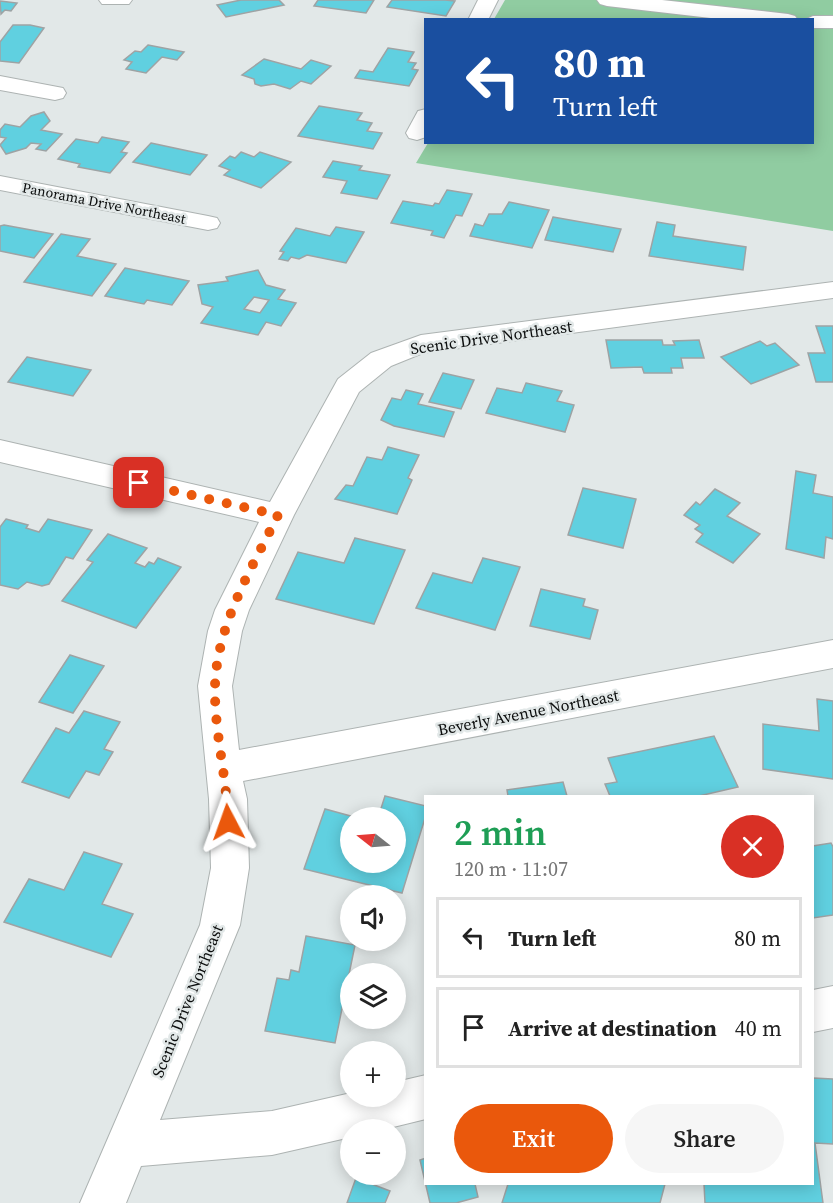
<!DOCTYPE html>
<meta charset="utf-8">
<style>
:root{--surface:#fff;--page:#f6f6f6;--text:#222;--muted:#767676;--line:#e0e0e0;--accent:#ea580c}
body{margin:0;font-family:"Source Serif 4",serif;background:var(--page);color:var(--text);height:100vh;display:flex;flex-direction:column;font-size:22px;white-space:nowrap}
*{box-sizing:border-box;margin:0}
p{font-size:20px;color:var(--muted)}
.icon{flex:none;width:33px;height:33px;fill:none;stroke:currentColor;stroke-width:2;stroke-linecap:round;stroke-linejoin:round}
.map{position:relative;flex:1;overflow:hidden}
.side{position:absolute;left:424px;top:795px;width:390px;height:390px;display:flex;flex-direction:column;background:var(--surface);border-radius:0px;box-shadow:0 3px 15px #0003}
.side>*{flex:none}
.banner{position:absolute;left:424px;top:18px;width:390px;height:126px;border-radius:0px;box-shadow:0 3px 15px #0003;background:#1a4fa0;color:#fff;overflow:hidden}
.needle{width:39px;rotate:287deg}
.fabs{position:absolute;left:340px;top:807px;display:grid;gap:12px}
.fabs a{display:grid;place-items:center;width:66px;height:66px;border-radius:50%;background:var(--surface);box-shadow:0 3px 15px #0003;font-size:30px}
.pin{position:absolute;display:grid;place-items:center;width:51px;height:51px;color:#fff;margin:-26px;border-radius:12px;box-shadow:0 3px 9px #0006}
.me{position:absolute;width:66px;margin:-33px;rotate:356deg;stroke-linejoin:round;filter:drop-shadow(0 0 4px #0008)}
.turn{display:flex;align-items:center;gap:21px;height:126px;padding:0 30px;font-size:27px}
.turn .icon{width:78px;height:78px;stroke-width:2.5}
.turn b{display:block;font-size:42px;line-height:51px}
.round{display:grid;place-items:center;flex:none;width:63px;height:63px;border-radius:32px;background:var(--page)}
.head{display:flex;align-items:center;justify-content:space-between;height:102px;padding:0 30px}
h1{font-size:36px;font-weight:600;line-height:45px;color:#1e9e55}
.cta{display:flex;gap:12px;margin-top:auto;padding:12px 30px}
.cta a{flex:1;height:69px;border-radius:36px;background:var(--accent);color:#fff;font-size:24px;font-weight:600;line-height:69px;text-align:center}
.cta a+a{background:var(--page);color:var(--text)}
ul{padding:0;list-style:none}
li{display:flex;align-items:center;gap:18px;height:81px;margin:0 12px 9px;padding:0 18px;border:3px solid var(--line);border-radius:0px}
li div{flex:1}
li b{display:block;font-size:22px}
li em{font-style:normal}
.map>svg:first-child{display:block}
.green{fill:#90cca1}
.building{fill:#60d0e0;stroke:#9ea3a4;stroke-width:1.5;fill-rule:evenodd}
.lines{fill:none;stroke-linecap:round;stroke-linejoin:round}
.minor-casing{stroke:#adb3b2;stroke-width:2}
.minor{fill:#fff;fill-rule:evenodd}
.route{stroke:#ea580c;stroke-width:10;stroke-dasharray:0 18}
.labels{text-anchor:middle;stroke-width:5;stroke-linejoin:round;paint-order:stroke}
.far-street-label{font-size:14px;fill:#0b0d0d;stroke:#e2e8e8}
.street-label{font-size:16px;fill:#0b0d0d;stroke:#e2e8e8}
</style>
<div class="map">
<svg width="833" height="1203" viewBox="0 0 833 1203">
<rect width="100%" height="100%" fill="#e2e8e8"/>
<path class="green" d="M505,0H833V231L416,163L428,143L813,142V20L494,19Z"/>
<g class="building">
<path d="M241,0H279L284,5L226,17L217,5Z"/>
<path d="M318,0H374L366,13L314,6Z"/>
<path d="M392,0H445L455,1L446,16L387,7Z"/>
<path d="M0,1L17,3L11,11L5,10L1,14Z"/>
<path d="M13,25H30L44,28L19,63L0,61V42Z"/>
<path d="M148,45L184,52L177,60L162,57L146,73L126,69L132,62L124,60L135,51L141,52Z"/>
<path d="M388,48L414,52L408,62L416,63L412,69L418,70L409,86L355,78L360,70L373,72Z"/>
<path d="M264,59L301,69L311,60L331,66L311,84L301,81L290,89L274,84L261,86L255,84L254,79L242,75Z"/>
<path d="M319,106L362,113L357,120L372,123L367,131L382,133L373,149L298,136Z"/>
<path d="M44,112L50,121L41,130L62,134L46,151L36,149L41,144L31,143L26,148L6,154L0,145L6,138L0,137V130L5,124L20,127L31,116Z"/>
<path d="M102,137L129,142L121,152L127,153L110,173L78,167L80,164L58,159L76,139L98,143Z"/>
<path d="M151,143L207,155L190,175L133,162Z"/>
<path d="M241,152L254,157L260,152L291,162L261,188L224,175L230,170L219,166L230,156L235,158Z"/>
<path d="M333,161L362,166L359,170L390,175L377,199L341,193L347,181L323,177Z"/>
<path d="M447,190L472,194L462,216L456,215L444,238L431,235L433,231L391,223L403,201L433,206L435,203L439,204Z"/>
<path d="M509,202L549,210L532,248L470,236L475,224L483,226L489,214H502Z"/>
<path d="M553,217L621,229L613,252L545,240Z"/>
<path d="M657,222L675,225L673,236L746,247L743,270L649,256Z"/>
<path d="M4,225L53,234L34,258L0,251V226Z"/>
<path d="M336,227L364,232L346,263L307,255L299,259L291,257L288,261L279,259L284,252L280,251L296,228L330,236Z"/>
<path d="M61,234L90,239L77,256L116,264L92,296L24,282Z"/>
<path d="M125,268L189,281L172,305L147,300L144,304L105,296Z"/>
<path d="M258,270L266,285L285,290L278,299L296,303L281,326L266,322L258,335L201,323L213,307L202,304L198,285L228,281L226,277ZM254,297L269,300L260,313L244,309Z"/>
<path d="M816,326H833V382H816L808,353H825Z"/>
<path d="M606,340H662L663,345H675L673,341L699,340L704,358H681L683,368H671L672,373H644L642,367L611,368Z"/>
<path d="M760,341L767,346L775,343L799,365L751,384L721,357Z"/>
<path d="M27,357L91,370L73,396L8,382Z"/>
<path d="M443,373L474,380L461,409L429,402Z"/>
<path d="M526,383L562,391L557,401L574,405L565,432L486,413L497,388L522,393Z"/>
<path d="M406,390L423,394L418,404L454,412L444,437L394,426L381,420L392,398L401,400Z"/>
<path d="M388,447L419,455L408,478L412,480L397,514L335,499L346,485L353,486L367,457L382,460Z"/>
<path d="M796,471L816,475L813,493L833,497V539L826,537L824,558L786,549Z"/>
<path d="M583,488L636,499L623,548L568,535Z"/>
<path d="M715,489L740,503L727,516L760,534L733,563L696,542L703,534L695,529L700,525L684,515L696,502L700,505Z"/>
<path d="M6,519L28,525L26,528L39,532L48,519L92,530L73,559L66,557L49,584L42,586L27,582L18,589L0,585V527Z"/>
<path d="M108,534L147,548L135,563L145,567L149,562L154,564L158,558L181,567L136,628L62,601L93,562L87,560Z"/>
<path d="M355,538L405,550L374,624L276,599L298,552L344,563Z"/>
<path d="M483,558L520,567L495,630L416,608L433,573L472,583Z"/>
<path d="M541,589L585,599L583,606L598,610L590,639L530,626Z"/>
<path d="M70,655L104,666L73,713L39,702Z"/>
<path d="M817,699L833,701V779L763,769V724L819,731Z"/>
<path d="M84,711L120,722L104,749L113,752L99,775L86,771L69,798L22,782L56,728L69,733Z"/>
<path d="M714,736L738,787L699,796H610L605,784L617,782L608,758Z"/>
<path d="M563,782L567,796H505H508L507,790Z"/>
<path d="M385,796L426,806V815L402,893L304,869L325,809L358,818H351V862H396V818H378Z"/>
<path d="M831,843L833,847V915L813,918V846Z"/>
<path d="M84,852L122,864L102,904L133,914L111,957L4,922L29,879L64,890Z"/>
<path d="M306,936L355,945L335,1043L265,1031L277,978L289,980L291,970L299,972Z"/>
<path d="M813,1078L833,1079V1144L815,1143L823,1203H705L704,1184H813Z"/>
<path d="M426,1158V1184H475L478,1197L456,1203H430L420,1160Z"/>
<path d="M356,1178L390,1191L385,1203H347Z"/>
<path d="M508,1184H665L660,1203H502Z"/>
</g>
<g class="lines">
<defs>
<g id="minor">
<path d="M99,0H132L129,4H102Z"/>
<path d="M478,0H498L488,20H468Z"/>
<path d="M597,0H662L788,14L795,16L798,20H728L607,6L600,4Z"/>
<path d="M813,16H833V28H813V20H804Z"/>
<path d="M0,76L63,88L66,93L63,98L55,100L0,90Z"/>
<path d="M426,109V137L417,140L409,138L406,133L418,111Z"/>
<path d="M0,176L208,216L217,218L220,223L217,228L208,230L0,190Z"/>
<path d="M833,282V298L423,353L391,366L359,392L294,515L249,610L242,631L232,686L239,750L833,640V668L243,781L247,799L249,868L240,925L160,1120L272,1111L351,1093V1096H396V1082L426,1075V1119L381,1130H351V1137L272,1155L141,1166L126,1203H80L200,925L211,868L209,799L198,686L208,631L215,610L259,522L0,462V440L270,502L338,379L371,353L421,335Z"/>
<path d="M833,986V1028L813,1032V990Z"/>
</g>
</defs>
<use href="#minor" class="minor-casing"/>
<use href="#minor" class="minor"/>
</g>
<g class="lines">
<path class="route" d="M139,483L278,515C252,568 217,624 215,686C214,731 227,777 228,822"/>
</g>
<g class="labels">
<g class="far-street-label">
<text transform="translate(104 203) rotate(11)" y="5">Panorama Drive Northeast</text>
</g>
<g class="street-label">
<text transform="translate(491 337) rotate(-8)" y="6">Scenic Drive Northeast</text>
<text transform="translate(528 712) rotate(-11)" y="6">Beverly Avenue Northeast</text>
<text transform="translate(187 1001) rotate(-68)" y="6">Scenic Drive Northeast</text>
</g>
</g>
</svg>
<div class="fabs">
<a><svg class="needle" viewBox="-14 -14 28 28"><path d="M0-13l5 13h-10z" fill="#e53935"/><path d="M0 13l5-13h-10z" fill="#767676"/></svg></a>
<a><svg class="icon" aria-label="sound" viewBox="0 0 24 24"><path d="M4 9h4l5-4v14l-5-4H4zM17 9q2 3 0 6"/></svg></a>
<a><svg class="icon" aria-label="layers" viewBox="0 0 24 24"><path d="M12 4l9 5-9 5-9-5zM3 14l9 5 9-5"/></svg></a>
<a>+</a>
<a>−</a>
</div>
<div class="pin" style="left:139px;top:483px;background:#d93025"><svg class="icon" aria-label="arrive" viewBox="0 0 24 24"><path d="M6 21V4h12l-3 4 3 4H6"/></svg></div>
<svg class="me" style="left:228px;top:822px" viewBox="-20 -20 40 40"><path d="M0-17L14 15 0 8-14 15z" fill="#ea580c" stroke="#fff" stroke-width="4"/></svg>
<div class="banner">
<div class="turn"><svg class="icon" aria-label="left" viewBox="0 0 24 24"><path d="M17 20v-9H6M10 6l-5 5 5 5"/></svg><div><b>80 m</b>Turn left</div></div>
</div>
<section class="side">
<div class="head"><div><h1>2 min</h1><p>120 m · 11:07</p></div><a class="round" style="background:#d93025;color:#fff"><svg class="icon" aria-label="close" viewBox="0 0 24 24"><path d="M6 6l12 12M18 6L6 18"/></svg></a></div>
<ul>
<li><svg class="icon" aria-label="left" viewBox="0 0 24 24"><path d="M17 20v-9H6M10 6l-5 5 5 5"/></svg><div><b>Turn left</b></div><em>80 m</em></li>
<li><svg class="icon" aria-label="arrive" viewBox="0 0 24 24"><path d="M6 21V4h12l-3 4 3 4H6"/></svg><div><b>Arrive at destination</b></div><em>40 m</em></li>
</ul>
<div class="cta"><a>Exit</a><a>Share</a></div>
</section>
</div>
